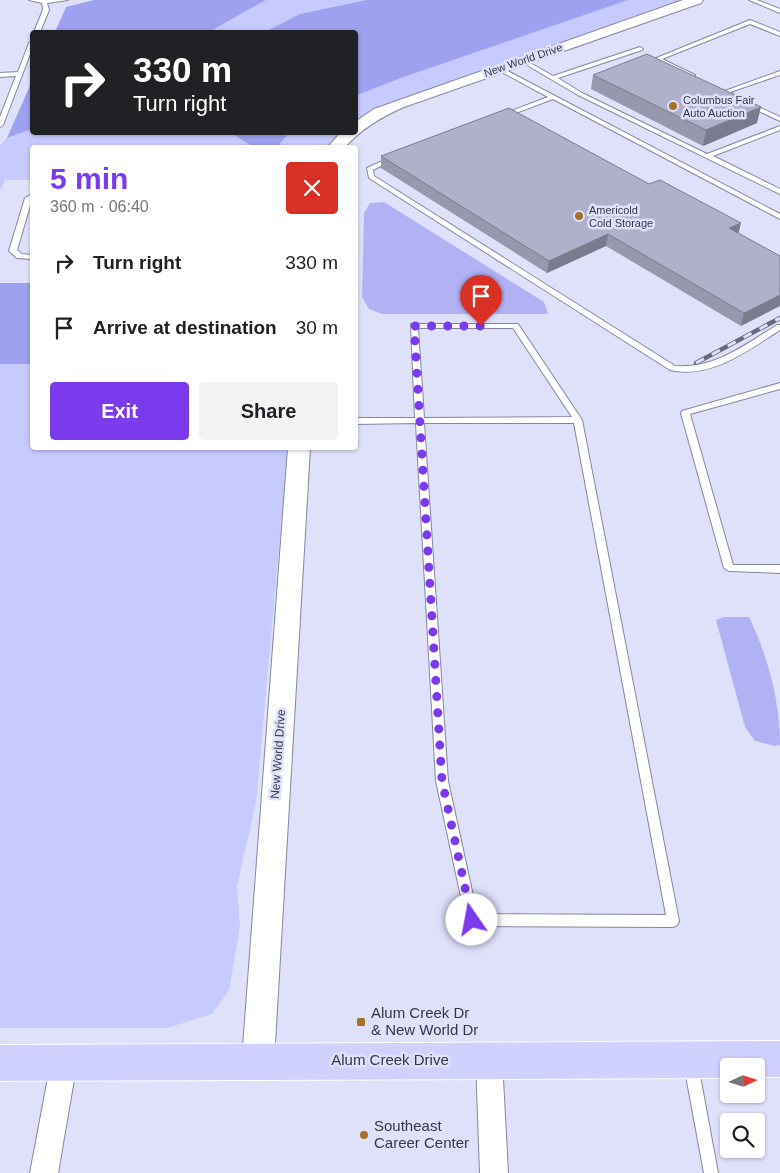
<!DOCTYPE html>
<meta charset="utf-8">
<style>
:root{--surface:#fff;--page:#f2f2f2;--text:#202124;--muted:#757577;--accent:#7c3aed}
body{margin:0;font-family:Arial,sans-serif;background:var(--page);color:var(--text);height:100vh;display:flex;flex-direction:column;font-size:19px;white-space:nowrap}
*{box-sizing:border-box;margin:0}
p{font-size:16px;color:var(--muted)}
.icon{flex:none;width:28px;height:28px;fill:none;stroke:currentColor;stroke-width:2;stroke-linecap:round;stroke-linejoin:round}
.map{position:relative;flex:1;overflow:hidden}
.details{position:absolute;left:30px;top:145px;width:328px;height:305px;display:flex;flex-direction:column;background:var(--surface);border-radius:5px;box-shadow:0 1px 4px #0004}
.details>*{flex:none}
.banner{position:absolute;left:30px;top:30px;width:328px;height:105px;border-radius:5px;box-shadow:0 1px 4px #0004;background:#202124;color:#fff;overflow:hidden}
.needle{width:32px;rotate:86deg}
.controls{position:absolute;left:720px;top:1058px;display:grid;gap:10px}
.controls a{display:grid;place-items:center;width:45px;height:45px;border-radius:5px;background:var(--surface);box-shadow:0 1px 4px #0004;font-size:25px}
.pin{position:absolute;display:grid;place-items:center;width:42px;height:42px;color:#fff;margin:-51px -21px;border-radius:50% 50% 50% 0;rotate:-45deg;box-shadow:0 0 5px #0007}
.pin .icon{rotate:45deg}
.me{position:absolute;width:55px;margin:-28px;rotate:348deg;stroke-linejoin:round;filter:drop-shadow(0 0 4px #0008)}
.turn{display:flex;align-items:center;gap:18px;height:105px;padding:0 20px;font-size:22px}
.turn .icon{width:65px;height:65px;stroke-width:2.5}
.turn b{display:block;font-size:35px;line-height:42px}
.round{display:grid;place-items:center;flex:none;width:52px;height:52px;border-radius:5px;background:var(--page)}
.summary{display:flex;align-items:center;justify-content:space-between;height:85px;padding:0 20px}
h1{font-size:30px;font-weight:600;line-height:38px;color:var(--accent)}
.button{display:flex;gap:10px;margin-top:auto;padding:10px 20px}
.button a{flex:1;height:58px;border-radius:5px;background:var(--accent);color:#fff;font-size:20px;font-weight:600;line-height:58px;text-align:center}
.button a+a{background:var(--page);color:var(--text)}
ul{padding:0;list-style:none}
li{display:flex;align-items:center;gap:15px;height:65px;padding:0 20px}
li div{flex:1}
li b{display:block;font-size:19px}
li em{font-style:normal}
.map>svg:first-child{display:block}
.green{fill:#c7cafe}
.forest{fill:#9ea0f0}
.water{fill:#b0b2f3}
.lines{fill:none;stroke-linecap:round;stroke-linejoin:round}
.service-casing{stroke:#85869e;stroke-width:2}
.minor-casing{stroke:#85869e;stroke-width:2}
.tertiary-casing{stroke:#85869e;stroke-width:2}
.primary-casing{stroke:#fff;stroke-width:2}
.service{fill:#fff;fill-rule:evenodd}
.minor{fill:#fff;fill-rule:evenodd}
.tertiary{fill:#fff;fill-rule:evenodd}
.primary{fill:#d0d1fe;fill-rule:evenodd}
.rail-casing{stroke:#696a79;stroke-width:4.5}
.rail{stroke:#dfe1fb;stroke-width:3;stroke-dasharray:9;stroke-linecap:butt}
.wall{fill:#9698ae}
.shaded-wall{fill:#7a7c8d}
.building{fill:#afb1ca;stroke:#7a7c8d}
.route{stroke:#7c3aed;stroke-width:9;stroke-dasharray:0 16.2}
.poi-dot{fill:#a47128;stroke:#dfe1fb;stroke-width:2}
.labels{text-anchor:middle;stroke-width:5;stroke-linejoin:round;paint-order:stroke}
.far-street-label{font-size:11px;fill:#373741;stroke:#dfe1fb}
.far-poi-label{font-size:11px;fill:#373741;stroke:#dfe1fb;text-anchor:start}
.street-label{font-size:12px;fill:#373741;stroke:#dfe1fb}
.near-poi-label{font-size:15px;fill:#373741;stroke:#dfe1fb;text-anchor:start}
.near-street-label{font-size:15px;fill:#373741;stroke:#dfe1fb}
</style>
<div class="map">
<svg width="780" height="1173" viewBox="0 0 780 1173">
<rect width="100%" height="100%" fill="#dfe1fb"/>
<g class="green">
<path d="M266,0H366L300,14L265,32H209Z"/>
<path d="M627,0H683L398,100L355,124V96L401,78Z"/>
<path d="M32,129V132L231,133L253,147L32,148V180H5L0,191V145L7,138Z"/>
<path d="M289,133H342L327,147L276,148Z"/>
<path d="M0,364H32V448H288L256,803L237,886L240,927L229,990L212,1014L167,1028H0Z"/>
</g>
<g class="forest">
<path d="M94,0H266L209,32H55L66,7Z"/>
<path d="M366,0H628L401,78L355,96V32H265L300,14Z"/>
<path d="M32,81V129L7,138Z"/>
<path d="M231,133H289L276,148L253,147Z"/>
<rect x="0" y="283" width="32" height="81"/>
</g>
<g class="water">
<path d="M384,202L544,302L548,314H382L369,309L362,297L364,213L370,203Z"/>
<path d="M724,617H749C768,656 780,702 780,745L775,746L755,741L745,727L716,620Z"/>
</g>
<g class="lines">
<defs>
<g id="service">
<path d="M29,0H68L47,3L49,10L40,32H34L43,10L42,3Z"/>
<path d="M749,0H757L780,9V13Z"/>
<path d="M750,20L780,32V36L750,24L662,59L695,75V77L693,78L654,59Z"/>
<path d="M32,41V49L3,125L0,127V117L16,76L0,77V73L18,72L29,43Z"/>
<path d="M640,47L643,49L642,50L558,78L582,93L707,154L780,126V130L713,156L780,189V194L578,95L520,61L525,60L553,76Z"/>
<path d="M500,67L780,214V219L553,99L505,117H501V115L548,97L498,70L497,69Z"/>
<path d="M780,71V75L730,92L737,96V98H733L722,92Z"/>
<path d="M746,103H750L780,117V121L746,105Z"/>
<path d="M391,157L396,158L373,170L374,176L675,366C714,369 745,345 777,325H780V330C747,351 711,379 670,370L369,178L367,168Z"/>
<path d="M32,194V199L17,250L22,254L32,255V259L17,258L9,251L25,198Z"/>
<path d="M411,324H518L582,420L679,921L677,925L673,927L472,926L468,924L466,920L436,781L416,423L355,424V418H415ZM418,328H513L572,417L424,418ZM424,423H574L666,915L477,914L448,781Z"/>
<path d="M780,383V389L690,414L733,565H780V573L729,571L724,568L681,413L682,411Z"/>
<path d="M691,1058L696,1060L698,1065L718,1173H704L684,1065L686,1060Z"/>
</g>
<g id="minor">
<path d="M489,1047L498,1051L502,1060L508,1173H480L476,1060L480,1051Z"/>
<path d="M64,1049L73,1053L77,1062L58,1173H30L51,1062L55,1053Z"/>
</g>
<g id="tertiary">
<path d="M683,0H703L701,3L404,107C381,117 361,129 344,148H327L341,132H355V122L374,109Z"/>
<path d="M288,448H310L274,1060L269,1071L258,1076L247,1071L242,1060Z"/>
</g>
<path id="primary" d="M780,1041V1077H756V1066H729V1078L0,1081V1045Z"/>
</defs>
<use href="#service" class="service-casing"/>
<use href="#minor" class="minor-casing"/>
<use href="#tertiary" class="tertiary-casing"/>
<use href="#primary" class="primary-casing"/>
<use href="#service" class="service"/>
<use href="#minor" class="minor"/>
<use href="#tertiary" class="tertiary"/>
<use href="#primary" class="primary"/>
<defs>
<path id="rail" d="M696,363L780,318"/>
</defs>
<use href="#rail" class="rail-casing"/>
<use href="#rail" class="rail"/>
</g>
<g class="wall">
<path d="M593,75L757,123L703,146L591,89Z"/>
<path d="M381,156L738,233L780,256L741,326L606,246L547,273L381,168Z"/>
</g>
<g class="shaded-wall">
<path d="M761,107L757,123L703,146L706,130Z"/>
<path d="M741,223L738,235L729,228Z"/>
<path d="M608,234L606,246L547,273L549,261Z"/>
<path d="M780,295V306L741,326L744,313Z"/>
</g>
<g class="building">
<path d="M647,54L761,107L706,130L593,75Z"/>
<path d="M509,108L649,184L660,180L741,223L729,228L780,256V295L744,313L608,234L549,261L381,156Z"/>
</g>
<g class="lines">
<path class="route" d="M472,920L442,781L414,326H481"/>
</g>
<g class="poi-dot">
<circle cx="673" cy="106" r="5"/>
<circle cx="579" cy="216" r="5"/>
<rect x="356" y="1017" width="10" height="10" rx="2.5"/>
<circle cx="364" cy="1135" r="5"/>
</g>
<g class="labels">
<g class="far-street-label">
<text transform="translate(523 60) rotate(-19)" y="4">New World Drive</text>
</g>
<g class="far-poi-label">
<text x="683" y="104">Columbus Fair<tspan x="683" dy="13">Auto Auction</tspan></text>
<text x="589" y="214">Americold<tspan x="589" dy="13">Cold Storage</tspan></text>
</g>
<g class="street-label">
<text transform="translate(278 754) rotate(-86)" y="4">New World Drive</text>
</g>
<g class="near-poi-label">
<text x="371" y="1018">Alum Creek Dr<tspan x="371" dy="17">&amp; New World Dr</tspan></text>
<text x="374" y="1131">Southeast<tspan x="374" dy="17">Career Center</tspan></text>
</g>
<g class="near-street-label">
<text x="390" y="1065">Alum Creek Drive</text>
</g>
</g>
</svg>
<div class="controls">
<a><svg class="needle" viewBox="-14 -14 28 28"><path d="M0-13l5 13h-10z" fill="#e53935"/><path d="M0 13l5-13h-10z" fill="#757577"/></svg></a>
<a><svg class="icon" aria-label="search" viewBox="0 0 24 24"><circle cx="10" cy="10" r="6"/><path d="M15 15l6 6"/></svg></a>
</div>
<div class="pin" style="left:481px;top:326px;background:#d93025"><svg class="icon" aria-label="arrive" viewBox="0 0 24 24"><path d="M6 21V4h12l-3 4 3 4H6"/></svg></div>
<svg class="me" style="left:472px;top:920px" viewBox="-20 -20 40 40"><circle r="19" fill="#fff"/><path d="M0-13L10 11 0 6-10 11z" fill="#7c3aed"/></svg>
<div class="banner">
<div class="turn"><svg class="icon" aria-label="right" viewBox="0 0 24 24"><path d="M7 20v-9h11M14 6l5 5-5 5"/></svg><div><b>330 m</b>Turn right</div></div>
</div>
<section class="details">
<div class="summary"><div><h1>5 min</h1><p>360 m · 06:40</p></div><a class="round" style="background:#d93025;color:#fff"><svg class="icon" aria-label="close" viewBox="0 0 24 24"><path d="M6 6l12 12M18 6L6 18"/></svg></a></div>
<ul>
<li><svg class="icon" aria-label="right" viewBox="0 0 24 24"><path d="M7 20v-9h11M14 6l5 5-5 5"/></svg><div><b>Turn right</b></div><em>330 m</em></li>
<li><svg class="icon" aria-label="arrive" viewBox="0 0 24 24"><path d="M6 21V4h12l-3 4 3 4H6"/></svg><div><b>Arrive at destination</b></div><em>30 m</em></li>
</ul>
<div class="button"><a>Exit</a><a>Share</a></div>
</section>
</div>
